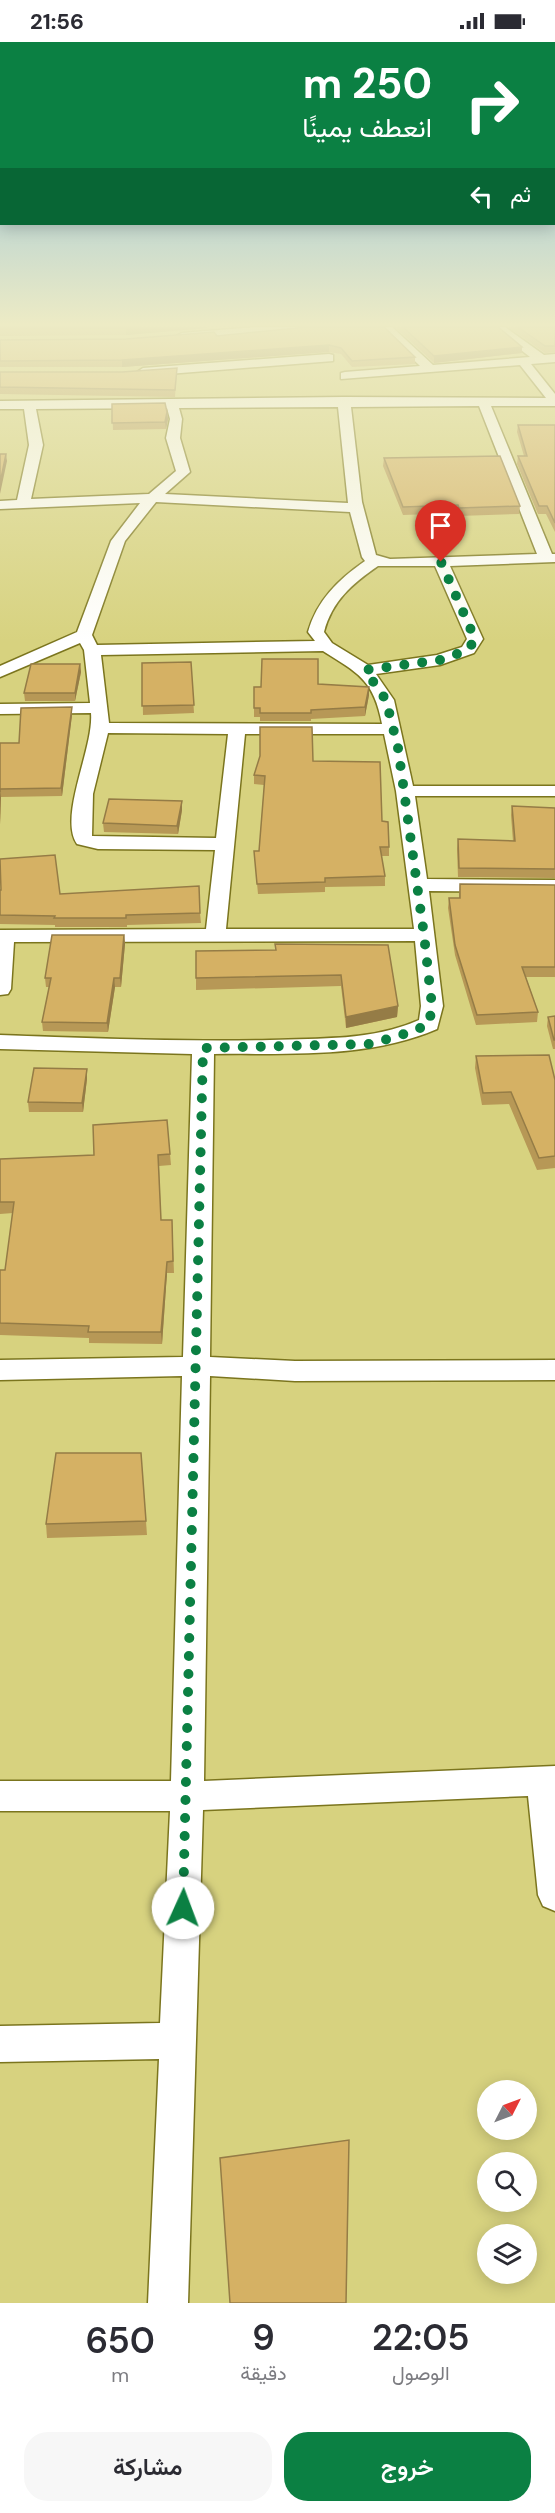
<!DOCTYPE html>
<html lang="ar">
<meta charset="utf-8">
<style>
:root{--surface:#fff;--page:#f7f7f7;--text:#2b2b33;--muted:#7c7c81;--accent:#0b8043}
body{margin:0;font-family:"DM Sans",Vazirmatn,sans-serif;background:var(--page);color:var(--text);direction:rtl;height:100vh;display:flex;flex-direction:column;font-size:22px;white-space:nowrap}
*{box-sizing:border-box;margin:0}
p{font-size:20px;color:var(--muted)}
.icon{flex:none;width:33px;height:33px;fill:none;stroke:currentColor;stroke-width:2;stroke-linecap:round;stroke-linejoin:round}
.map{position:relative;height:2261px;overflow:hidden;direction:ltr}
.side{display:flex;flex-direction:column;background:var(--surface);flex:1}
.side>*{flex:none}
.banner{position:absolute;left:0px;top:0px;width:555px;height:183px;box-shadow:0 3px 15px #0003;direction:rtl;background:#0b8043;color:#fff;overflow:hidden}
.needle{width:39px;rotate:48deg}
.buttons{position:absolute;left:477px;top:2038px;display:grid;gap:12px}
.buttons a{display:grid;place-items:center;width:60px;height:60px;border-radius:50%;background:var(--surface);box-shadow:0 3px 15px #0003;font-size:30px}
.pin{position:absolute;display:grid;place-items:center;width:51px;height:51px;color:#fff;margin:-62px -26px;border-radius:50% 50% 50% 0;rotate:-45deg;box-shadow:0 0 6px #0007}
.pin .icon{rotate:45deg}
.me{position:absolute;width:66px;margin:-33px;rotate:2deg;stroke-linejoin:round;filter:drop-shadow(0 0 4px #0008)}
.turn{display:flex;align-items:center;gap:21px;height:126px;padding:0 24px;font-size:27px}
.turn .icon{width:78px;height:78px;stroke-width:2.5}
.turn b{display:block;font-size:42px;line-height:51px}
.then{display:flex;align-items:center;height:57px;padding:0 24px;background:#0003;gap:12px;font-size:22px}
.eta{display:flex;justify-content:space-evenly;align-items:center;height:102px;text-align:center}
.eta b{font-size:36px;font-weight:600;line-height:42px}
.button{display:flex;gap:12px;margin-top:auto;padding:12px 24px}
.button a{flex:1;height:69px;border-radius:24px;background:var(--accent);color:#fff;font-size:24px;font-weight:600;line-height:69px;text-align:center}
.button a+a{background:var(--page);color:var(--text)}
.status{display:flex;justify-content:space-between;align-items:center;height:42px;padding:0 30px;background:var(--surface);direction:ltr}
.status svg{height:16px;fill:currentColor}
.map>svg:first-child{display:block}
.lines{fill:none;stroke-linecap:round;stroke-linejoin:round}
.street-casing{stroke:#7b751e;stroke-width:3}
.street{fill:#fff;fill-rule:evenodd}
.wall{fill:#b79856}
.shaded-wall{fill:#957c46}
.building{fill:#d5b164;stroke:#957c46;stroke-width:1.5}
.route{stroke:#0b8043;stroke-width:10;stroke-dasharray:0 18}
</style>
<div class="status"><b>21:56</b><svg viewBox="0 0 49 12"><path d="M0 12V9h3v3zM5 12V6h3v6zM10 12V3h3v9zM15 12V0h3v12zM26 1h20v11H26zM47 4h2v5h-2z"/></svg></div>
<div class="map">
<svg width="555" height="2261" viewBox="0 0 555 2261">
<rect width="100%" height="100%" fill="#d7d27f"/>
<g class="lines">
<defs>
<g id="street">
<path d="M257,285H307L301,288L182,297L176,294L182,291Z"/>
<path d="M380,285H392L433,323L530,315L492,285H505L544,313L555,312V320L531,322L555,352V364H491L552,512H555V520L450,524L483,597L474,611L440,623L376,632L394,658L413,744H555V754H415L427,837L555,838V850L429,849L443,964L437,987C367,1017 289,1011 214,1012L210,1315L295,1319L555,1318V1338L295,1339L210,1334L204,1739L555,1724V1869L543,1864L538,1853L528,1754L203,1768L188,2261H148L159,2017L0,2020V1984L160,1981L170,1769H0V1739H171L182,1334L0,1338V1318L183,1315L192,1012L0,1007V993C90,996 180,1000 270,998C321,996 371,999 419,978L421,964L415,899L14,900L11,947L8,952L0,953V888L206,887L215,808L98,807L77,802C58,774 94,706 91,671L0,672V662L90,661L84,608L80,601L0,635V624L77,590L111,499L140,461L0,467V459L17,458L29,403L24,367H0V359L344,355L546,356L520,323L341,337V331L345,330L420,324ZM479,364L537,512L390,517L376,513L362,460L351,365ZM338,365L348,461L165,452L190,430L180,396L182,377L179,366ZM167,366L170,377L166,396L176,429L149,452L31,457L43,403L36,367ZM156,460L350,470L362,515L365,519C338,538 317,558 308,590L315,599L97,603L92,593L125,499ZM378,524H435L467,597L462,605L437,613L368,623L332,601L324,590C332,559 352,542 378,524ZM323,609C358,631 374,638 382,682L109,681L101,613ZM108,691L228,692L216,796L92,794L93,752ZM245,692H384L396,749L414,887H226Z"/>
<path d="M329,312L333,313V319L143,334L137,330L143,326Z"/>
</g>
</defs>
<use href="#street" class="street-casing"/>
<use href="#street" class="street"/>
</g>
<g class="wall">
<path d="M0,285H207V286L126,293L0,294Z"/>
<path d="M307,285L415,315V322L352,325L341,312L329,310L122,325H0V298L126,297L217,294Z"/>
<path d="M395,285H498L522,305V311L434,321Z"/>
<path d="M508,285H555V310L545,311Z"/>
<path d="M177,326L175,355L0,352V330H122Z"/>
<path d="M112,362L167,370L168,377L166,387L113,388Z"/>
<path d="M518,383H555V490L546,472H538L517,422L518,414H524L517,390Z"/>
<path d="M384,416L520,464L519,472L459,474L458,471L403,473L383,424Z"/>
<path d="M191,620L194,671L143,673L142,621Z"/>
<path d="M80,622L81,630L75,659H25L24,651Z"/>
<path d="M318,642L369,645V653L365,674L311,677V679H260V675H254V645Z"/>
<path d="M72,665V673L62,754L1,755L0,782V701H19Z"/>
<path d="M313,719L382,779L389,805V814H381L385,834V844L325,845V850L258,852L254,809H259L264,743L254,742V733Z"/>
<path d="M182,759V768L178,792L104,790L103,781Z"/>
<path d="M512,764L555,766V836L458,835L457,807L458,797L513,799L511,773Z"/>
<path d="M460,842L555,843V935H526L538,970L537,980L476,983L455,913L448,866L449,856H459Z"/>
<path d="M0,848L60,852L200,871L201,881L127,883V885H55V883L0,882Z"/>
<path d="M124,893L125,902L121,945H115L108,990L43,989L42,980L49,945H46L45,936Z"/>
<path d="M388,903L398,964L397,975L346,986L341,944L196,948V936L276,908Z"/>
<path d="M555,974V1007H553L547,984L548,975Z"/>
<path d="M476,1014L555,1038V1126L537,1128L509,1062L482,1063L475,1026Z"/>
<path d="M87,1027V1037L83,1070H29L28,1060Z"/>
<path d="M170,1112L171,1123L159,1124L161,1178H172L174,1231H167L162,1302L89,1301V1296L0,1293V1228H5L13,1171L0,1172V1117Z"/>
<path d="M141,1411L147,1493L47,1496L46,1482Z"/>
</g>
<g class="shaded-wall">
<path d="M142,285H207V286L126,293V286Z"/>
<path d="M329,303V310L122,325V318Z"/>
<path d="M522,305V311L434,321V314Z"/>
<path d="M167,370L168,377L166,387L165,380Z"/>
<path d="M6,412L7,419L0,452V441Z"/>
<path d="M80,622L81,630L75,659V651Z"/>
<path d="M369,645V653L365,674V665Z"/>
<path d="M72,665V673L62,754L61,746Z"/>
<path d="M0,747L1,755L0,782Z"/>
<path d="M182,759V768L178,792L177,784Z"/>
<path d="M124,893L125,902L121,945L120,936Z"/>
<path d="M114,936L115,945L108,990L107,981Z"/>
<path d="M398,964L397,975L346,986V975Z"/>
<path d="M87,1027V1037L83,1070L82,1061Z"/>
<path d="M167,1220V1231L162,1302L161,1290Z"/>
</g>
<g class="building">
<path d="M0,285H142L126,286L0,287Z"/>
<path d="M307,285H384L415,315L352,319L341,306L329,303L122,318L0,319V298L126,297L214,290L217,294Z"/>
<path d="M403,285H498L522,305L434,314Z"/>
<path d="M518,285H555V304H545Z"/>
<path d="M177,326L175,348L0,345V330H122Z"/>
<path d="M165,361L167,370L165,380L112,381V362Z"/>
<path d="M518,383H555V481L547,464H539L518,414H527Z"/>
<path d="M0,412H6L0,441Z"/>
<path d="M500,414L520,464L459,466L458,463L403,465L384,416Z"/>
<path d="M262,617H318V642L369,645L365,665L311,668V671H260V666H254V645H261Z"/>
<path d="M191,620L194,663L142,664V621Z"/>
<path d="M31,622H80L75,651H24Z"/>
<path d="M72,665L61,746L0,747V750V701H19L21,666Z"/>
<path d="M260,685H312L313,719L380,720L382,779L388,780L389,805H380L385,834L325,836V840L257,842L254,809H259L265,734L254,733L260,714Z"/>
<path d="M109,757L182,759L177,784L103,781Z"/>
<path d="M512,764L555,766V827L459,826L458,797L515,799Z"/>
<path d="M55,813L60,852L199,844L200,871L126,873V876H54L55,874L0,873V848H1L0,817Z"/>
<path d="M460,842L555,843V925H522L538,970L477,973L455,903L449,856H460Z"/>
<path d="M52,893H124L120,936H114L107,981L42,980L51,936H45Z"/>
<path d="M275,902L388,903L398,964L346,975L341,933L196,936V909L276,908Z"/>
<path d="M555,974V998H554L548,975Z"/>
<path d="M549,1013L555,1038V1114L539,1116L511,1050L483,1051L476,1014Z"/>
<path d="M34,1026L87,1027L82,1061L28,1060Z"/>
<path d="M167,1078L170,1112L158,1113L161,1178H172L173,1219L167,1220L161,1290H88L89,1284L0,1281V1228H5L14,1160H0V1117L94,1113L93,1083Z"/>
<path d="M56,1411H141L146,1479L46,1482Z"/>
<path d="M349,2098L346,2261H230L220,2116Z"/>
</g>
<linearGradient id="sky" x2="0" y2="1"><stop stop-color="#7bb8e2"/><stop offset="0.47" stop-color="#edebc5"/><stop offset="1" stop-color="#edebc5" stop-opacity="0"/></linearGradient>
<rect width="555" height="601" fill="url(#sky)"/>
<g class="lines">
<path class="route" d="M183,1866L203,1006L371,1002L411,990L429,982L432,964L424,893L398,706L386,658L365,628L440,618L468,608L475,597L441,520"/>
</g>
</svg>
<div class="buttons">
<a><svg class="needle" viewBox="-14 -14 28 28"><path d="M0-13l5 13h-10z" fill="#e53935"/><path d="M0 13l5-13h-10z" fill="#7c7c81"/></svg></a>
<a><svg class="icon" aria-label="search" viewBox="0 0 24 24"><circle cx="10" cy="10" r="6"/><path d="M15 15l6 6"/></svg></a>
<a><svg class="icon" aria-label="layers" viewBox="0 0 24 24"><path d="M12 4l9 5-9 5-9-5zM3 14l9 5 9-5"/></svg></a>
</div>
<div class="pin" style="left:441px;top:520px;background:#d93025"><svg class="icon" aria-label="arrive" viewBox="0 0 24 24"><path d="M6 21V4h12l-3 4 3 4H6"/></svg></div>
<svg class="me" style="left:183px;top:1866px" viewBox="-20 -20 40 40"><circle r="19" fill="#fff"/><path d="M0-13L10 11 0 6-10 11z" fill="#0b8043"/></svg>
<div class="banner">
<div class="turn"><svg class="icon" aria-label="right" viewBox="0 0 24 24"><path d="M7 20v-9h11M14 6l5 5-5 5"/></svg><div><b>250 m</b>انعطف يمينًا</div></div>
<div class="then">ثم<svg class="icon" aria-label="left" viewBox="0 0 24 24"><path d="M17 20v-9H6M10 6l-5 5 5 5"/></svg></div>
</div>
</div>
<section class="side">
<div class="eta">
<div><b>22:05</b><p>الوصول</p></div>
<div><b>9</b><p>دقيقة</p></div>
<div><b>650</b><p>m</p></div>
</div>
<div class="button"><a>خروج</a><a>مشاركة</a></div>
</section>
